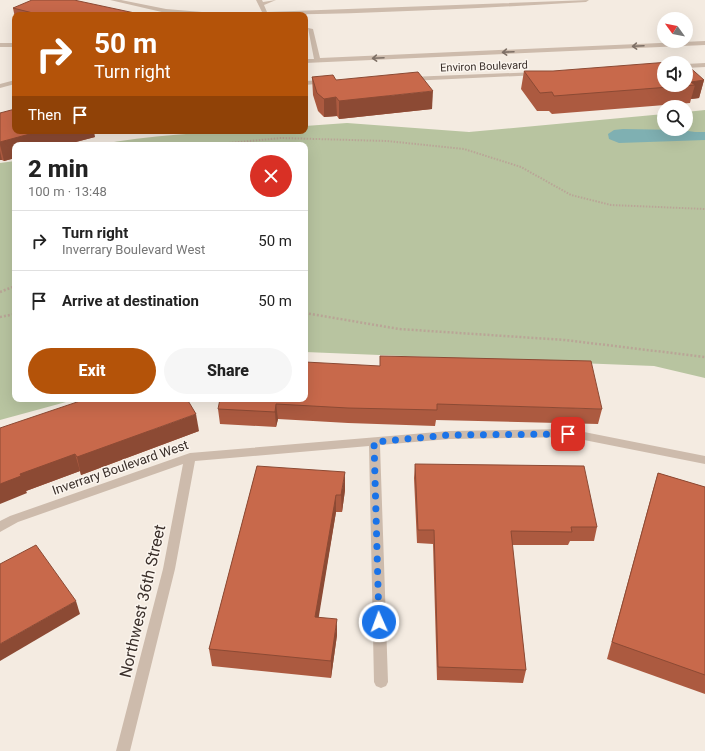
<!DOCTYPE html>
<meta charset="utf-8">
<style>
:root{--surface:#fff;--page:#f6f6f6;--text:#222;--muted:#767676;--line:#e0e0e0;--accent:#b45309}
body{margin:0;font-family:Roboto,sans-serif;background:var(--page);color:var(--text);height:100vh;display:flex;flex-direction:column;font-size:15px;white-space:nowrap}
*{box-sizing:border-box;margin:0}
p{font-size:13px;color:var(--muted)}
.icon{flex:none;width:22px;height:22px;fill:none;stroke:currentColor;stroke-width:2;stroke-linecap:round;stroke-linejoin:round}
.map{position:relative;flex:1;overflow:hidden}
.side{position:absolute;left:12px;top:142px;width:296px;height:260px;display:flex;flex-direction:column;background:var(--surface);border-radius:8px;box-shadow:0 4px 16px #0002}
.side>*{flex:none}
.hud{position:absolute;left:12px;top:12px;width:296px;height:122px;border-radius:8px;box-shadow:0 4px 16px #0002;background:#b45309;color:#fff;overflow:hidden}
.needle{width:26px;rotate:303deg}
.fabs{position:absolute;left:657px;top:12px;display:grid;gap:8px}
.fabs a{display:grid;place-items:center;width:36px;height:36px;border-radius:50%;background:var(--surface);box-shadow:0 4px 16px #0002;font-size:20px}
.pin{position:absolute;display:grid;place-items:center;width:34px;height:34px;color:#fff;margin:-17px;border-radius:8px;box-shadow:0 2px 6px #0006}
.me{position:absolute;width:44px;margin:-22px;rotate:358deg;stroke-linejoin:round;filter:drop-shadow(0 0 3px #0008)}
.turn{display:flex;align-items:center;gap:14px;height:84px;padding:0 16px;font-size:18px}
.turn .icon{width:52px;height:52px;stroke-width:2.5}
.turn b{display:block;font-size:28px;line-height:34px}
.then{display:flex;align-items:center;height:38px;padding:0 16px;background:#0003;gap:8px;font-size:15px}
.round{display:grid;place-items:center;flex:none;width:42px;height:42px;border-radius:21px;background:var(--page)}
.overview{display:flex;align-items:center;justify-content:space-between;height:68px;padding:0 16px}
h1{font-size:24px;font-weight:800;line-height:30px}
.button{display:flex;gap:8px;margin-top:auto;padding:8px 16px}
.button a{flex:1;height:46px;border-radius:24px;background:var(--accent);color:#fff;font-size:16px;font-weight:800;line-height:46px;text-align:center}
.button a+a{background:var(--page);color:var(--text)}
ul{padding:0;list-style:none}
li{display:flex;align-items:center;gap:12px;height:60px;padding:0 16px;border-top:1px solid var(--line)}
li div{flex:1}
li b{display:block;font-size:15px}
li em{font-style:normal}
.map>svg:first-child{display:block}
.green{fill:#b8c4a0}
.water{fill:#7fb0b2}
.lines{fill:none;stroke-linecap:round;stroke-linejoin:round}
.path-far1{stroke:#b9a596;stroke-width:2;stroke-dasharray:1.5 1.5;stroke-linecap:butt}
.path{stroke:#b9a596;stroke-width:2.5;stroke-dasharray:2 2;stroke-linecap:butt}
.minor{fill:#cdbbac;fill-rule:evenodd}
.wall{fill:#ac5a40}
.shaded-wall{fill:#8c4a34}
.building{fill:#c8694b;stroke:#8c4a34}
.oneway{stroke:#7d6f65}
.route{stroke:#1a73e8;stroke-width:7;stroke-dasharray:0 12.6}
.labels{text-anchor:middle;stroke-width:3;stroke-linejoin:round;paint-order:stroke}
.far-street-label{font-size:11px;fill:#3b302b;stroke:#fbf5ee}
.street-label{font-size:13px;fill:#3b302b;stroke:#fbf5ee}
.near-street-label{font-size:16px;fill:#3b302b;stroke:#fbf5ee}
</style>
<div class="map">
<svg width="705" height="751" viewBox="0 0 705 751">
<rect width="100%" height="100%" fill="#f4ebe1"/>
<g class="green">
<path d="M705,110V378L654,366L305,352V145H97C166,132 235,131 305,131V126L347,123L469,132L664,114V129H686V112Z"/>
<path d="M15,161V399H77L0,420V163Z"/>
</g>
<path class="water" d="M623,129L681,130L695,132H705V140L619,143L609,139L608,134L614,130Z"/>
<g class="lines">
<path class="path-far1" d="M208,145L281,138L387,141L464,149L521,167L571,195L611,205L705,209"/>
<g class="path">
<path d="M0,292L15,286"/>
<path d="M305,313L399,329L565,340L705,357"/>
<path d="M0,317L15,314"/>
</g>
<g class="minor">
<path d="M110,0H121L166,9L214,13L217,15L166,13Z"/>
<path d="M256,0H262L263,2L276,0L264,5L267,12L589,0L586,2C469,9 351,15 234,15L237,13L262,12Z"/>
<path d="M308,28L313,29L320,58L705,41V45L305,63V59H314Z"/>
<rect x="0" y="43" width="15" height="4"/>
<path d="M705,63V67L686,68V64Z"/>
<path d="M537,72L540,74L539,75L409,81L406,79L409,77Z"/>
<path d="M15,80V84L0,88V84Z"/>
<path d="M325,80L328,82L327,83L305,85V81Z"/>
<path d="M569,429L705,456V464L569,437L449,439L380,445L388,682L386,686L381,688L376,686L374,682L369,446L195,461L175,569L130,751H116L163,569L183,464L18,522L0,532V521L10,516L190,453L449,431Z"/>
</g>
</g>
<g class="wall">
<path d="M13,8L144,15H15V18Z"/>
<path d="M524,71L704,80L699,98L691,99L690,103L552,114L549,111H537L521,89Z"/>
<path d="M312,77L336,80L432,109L339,119L337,116L324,117L318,111L313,95Z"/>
<path d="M0,113L95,137L4,161L2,160H0Z"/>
<path d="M305,399L602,409L598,424L436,420L435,426L348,423L278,419L276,427L220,424L218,409Z"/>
<path d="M0,428L199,431L81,475L80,471L26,491L27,493Z"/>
<path d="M415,464L597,527L594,541H570L568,545H512L526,670L523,683L437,680L433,544L417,543L414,478Z"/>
<path d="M257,466L345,490L342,512H336L318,617L337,635L331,678L212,666L209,649Z"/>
<path d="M658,473L705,487V694L607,659L653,490Z"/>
</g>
<g class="shaded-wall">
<path d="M704,80L699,98L691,99L695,85L691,82Z"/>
<path d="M433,91L432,109L339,119V101Z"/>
<path d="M336,97L337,116L324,117V99Z"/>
<path d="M41,131H94L95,137L64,145H15V158L4,161L0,145V142Z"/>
<path d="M0,151L2,160H0Z"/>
<path d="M276,404L278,419L276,427L275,412Z"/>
<path d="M196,414L199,431L81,475L77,457Z"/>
<path d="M75,454L80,471L26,491L27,493L0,504V484L20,474Z"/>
<path d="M345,472V490L342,512L341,495Z"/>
<path d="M336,495V512L316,634L315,617Z"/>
<path d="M76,601L80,614L0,661V644Z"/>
<path d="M337,619V635L331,678V661Z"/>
</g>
<g class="building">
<path d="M32,0H74L144,15H41L13,8Z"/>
<path d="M682,61L685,63H664V85H686V64L704,80L691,82L695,85L554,96L552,92L540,93L524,71H553Z"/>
<path d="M418,72L433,91L339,101L336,97L324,99L317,93L312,77L333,75L336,80Z"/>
<path d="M15,109V131H41L0,142V113Z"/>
<path d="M380,356L591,361L602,409L437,404V410L348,408L276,404L275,412L218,409L220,399H305V362L380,366Z"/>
<path d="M86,399H187L196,414L77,457L75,454L20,474L21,476L0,484V428Z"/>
<path d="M415,464L584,466L597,527H571L572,532L511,531L526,670L438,667L434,530H418Z"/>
<path d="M257,466L345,472L341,495H336L315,617L337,619L331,661L209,649Z"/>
<path d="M658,473L705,487V675L612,642Z"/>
<path d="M36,545L76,601L0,644V564Z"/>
</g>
<defs><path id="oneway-shaft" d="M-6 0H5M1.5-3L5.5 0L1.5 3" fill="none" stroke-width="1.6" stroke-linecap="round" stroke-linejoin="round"/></defs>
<g class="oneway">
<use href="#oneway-shaft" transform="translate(638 46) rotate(177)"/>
<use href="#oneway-shaft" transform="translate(508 52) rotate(177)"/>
<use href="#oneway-shaft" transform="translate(378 58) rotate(177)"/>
</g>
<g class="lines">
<path class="route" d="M379,622L374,442L449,435L568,434"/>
</g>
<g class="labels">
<g class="far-street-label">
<text transform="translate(484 66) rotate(-2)" y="4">Environ Boulevard</text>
</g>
<g class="street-label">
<text transform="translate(120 467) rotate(-19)" y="5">Inverrary Boulevard West</text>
</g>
<g class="near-street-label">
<text transform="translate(142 601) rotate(-77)" y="6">Northwest 36th Street</text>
</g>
</g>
</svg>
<div class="fabs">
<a><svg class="needle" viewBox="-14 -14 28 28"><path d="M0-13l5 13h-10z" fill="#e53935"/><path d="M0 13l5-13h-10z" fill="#767676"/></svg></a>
<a><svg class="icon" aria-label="sound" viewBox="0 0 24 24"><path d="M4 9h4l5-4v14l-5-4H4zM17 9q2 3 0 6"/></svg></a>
<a><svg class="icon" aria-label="search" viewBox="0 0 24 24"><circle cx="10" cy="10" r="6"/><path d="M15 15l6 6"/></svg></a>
</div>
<div class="pin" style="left:568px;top:434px;background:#d93025"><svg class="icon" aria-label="arrive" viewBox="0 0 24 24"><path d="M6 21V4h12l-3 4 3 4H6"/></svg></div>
<svg class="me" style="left:379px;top:622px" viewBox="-20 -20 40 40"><circle r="17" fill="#1a73e8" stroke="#fff" stroke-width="3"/><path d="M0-11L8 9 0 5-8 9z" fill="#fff"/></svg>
<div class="hud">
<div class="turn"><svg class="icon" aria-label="right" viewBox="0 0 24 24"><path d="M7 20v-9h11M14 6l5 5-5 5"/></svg><div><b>50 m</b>Turn right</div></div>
<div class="then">Then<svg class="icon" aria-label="arrive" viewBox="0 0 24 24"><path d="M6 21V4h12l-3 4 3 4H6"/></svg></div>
</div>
<section class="side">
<div class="overview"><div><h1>2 min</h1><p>100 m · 13:48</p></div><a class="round" style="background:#d93025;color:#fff"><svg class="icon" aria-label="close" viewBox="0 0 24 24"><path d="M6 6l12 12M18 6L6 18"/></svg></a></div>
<ul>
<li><svg class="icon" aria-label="right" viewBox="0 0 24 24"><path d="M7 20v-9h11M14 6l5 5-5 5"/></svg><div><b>Turn right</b><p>Inverrary Boulevard West</p></div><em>50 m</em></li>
<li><svg class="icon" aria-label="arrive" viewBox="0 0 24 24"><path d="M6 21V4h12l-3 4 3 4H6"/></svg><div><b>Arrive at destination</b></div><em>50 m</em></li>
</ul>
<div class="button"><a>Exit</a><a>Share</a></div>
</section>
</div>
